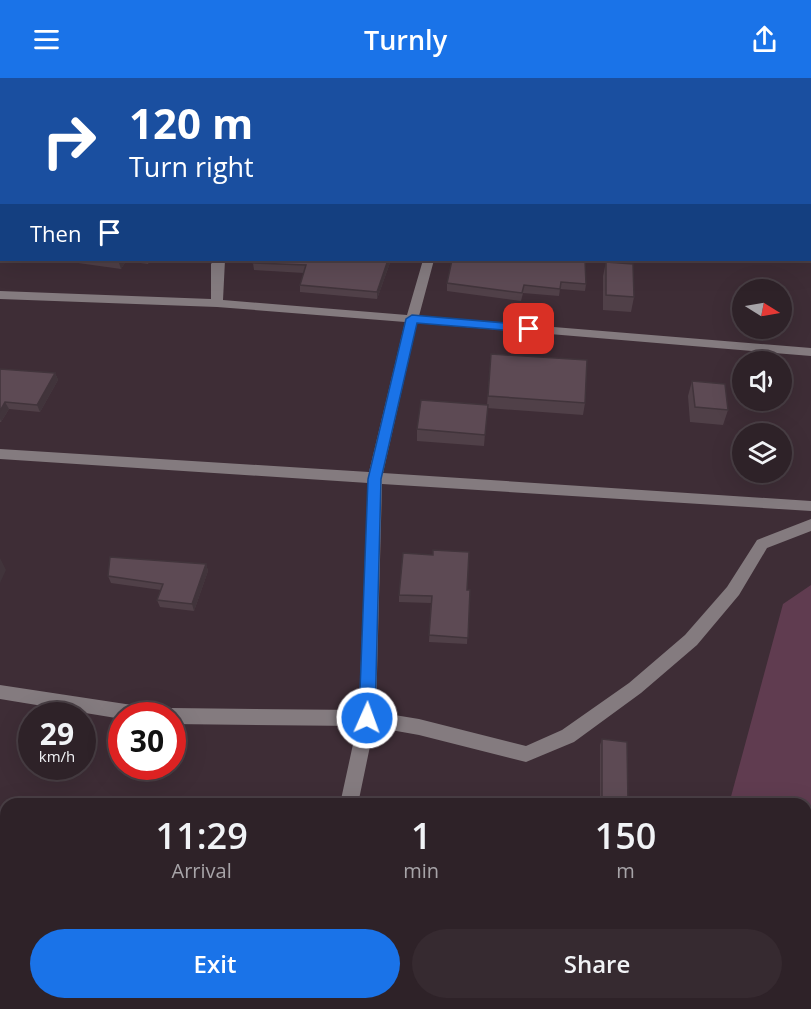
<!DOCTYPE html>
<style>
:root{--surface:#2e2228;--page:#362a30;--text:#f1f3f6;--muted:#a7a4a8;--line:#493f45;--accent:#1a73e8}
body{margin:0;font-family:"Open Sans",sans-serif;background:var(--page);color:var(--text);height:100vh;display:flex;flex-direction:column;font-size:22px;white-space:nowrap}
*{box-sizing:border-box;margin:0}
p{font-size:20px;color:var(--muted)}
.icon{flex:none;width:33px;height:33px;fill:none;stroke:currentColor;stroke-width:2;stroke-linecap:round;stroke-linejoin:round}
.map{position:relative;flex:1;overflow:hidden}
.side{position:absolute;left:0px;top:720px;width:812px;height:212px;display:flex;flex-direction:column;background:var(--surface);border-radius:18px 18px 0 0;box-shadow:0 6px 24px #0002,0 0 0 2px var(--line)}
.side>*{flex:none}
.hud{position:absolute;left:0px;top:0px;width:812px;height:183px;box-shadow:0 6px 24px #0002,0 0 0 2px var(--line);background:#1a4fa0;color:#fff;overflow:hidden}
.needle{width:39px;rotate:101deg}
.buttons{position:absolute;left:732px;top:201px;display:grid;gap:12px}
.buttons a{display:grid;place-items:center;width:60px;height:60px;border-radius:50%;background:var(--surface);box-shadow:0 6px 24px #0002,0 0 0 2px var(--line);font-size:30px}
.speed{position:absolute;left:18px;top:624px;display:flex;gap:12px;font-size:30px;font-weight:700;text-align:center}
.speed>*{display:grid;place-content:center;width:78px;height:78px;border-radius:50%;background:var(--surface);box-shadow:0 6px 24px #0002,0 0 0 2px var(--line);line-height:1}
.speed small{font-size:15px;font-weight:400}
.speed .limit{border:9px solid #d22;background:#fff;color:#111}
.pin{position:absolute;display:grid;place-items:center;width:51px;height:51px;color:#fff;margin:-26px;border-radius:12px;box-shadow:0 3px 9px #0006}
.me{position:absolute;width:66px;margin:-33px;rotate:2deg;stroke-linejoin:round;filter:drop-shadow(0 0 4px #0008)}
.turn{display:flex;align-items:center;gap:21px;height:126px;padding:0 30px;font-size:27px}
.turn .icon{width:78px;height:78px;stroke-width:2.5}
.turn b{display:block;font-size:42px;line-height:51px}
.then{display:flex;align-items:center;height:57px;padding:0 30px;background:#0003;gap:12px;font-size:22px}
.eta{display:flex;justify-content:space-evenly;align-items:center;height:102px;text-align:center}
.eta b{font-size:36px;font-weight:600;line-height:42px}
.action{display:flex;gap:12px;margin-top:auto;padding:12px 30px}
.action a{flex:1;height:69px;border-radius:36px;background:var(--accent);color:#fff;font-size:24px;font-weight:600;line-height:69px;text-align:center}
.action a+a{background:var(--page);color:var(--text)}
header{display:flex;justify-content:space-between;align-items:center;height:78px;padding:0 30px;background:var(--accent);color:#fff;font-size:27px;font-weight:600}
.map>svg:first-child{display:block}
.green{fill:#603c50}
.water{fill:#390326}
.lines{fill:none;stroke-linecap:round;stroke-linejoin:round}
.minor{fill:#847b7f;fill-rule:evenodd}
.wall{fill:#504048}
.shaded-wall{fill:#41343b}
.building{fill:#5d4a54;stroke:#41343b;stroke-width:1.5}
.route{fill:#1a73e8;stroke:#114b97;stroke-width:1.5}
</style>
<header><svg class="icon" aria-label="menu" viewBox="0 0 24 24"><path d="M4 6h16M4 12h16M4 18h16"/></svg>Turnly<svg class="icon" aria-label="share" viewBox="0 0 24 24"><path d="M12 15V3M7 8l5-5 5 5M5 13v7h14v-7"/></svg></header>
<div class="map">
<svg width="811" height="931" viewBox="0 0 811 931">
<rect width="100%" height="100%" fill="#3e2d36"/>
<g class="green">
<path d="M811,507V731L806,741V726H729L783,526Z"/>
<path d="M337,926H613L606,931H211Z"/>
</g>
<path class="water" d="M811,731V931H606L613,926H806V741Z"/>
<g class="lines">
<g class="minor">
<path d="M134,0H144L134,2Z"/>
<path d="M308,0H318L308,2Z"/>
<rect x="612" y="0" width="10" height="2"/>
<rect x="791" y="0" width="10" height="2"/>
<rect x="810" y="57" width="1" height="6"/>
<rect x="810" y="83" width="1" height="13"/>
<path d="M214,182H225L223,222L407,237L423,182H434L419,238L811,270V278L417,245L383,395L811,423V433L382,406L376,634L419,641L526,668L562,652L629,605L685,557L727,509L757,462L811,441V453L767,470L739,517L697,567L641,615L574,664L526,684L419,657L374,649L358,726H340L357,648L172,646V638H164L166,633L172,630L359,632L368,405L0,381V371L369,394L405,244L217,229L0,221V213L211,221V186Z"/>
<path d="M0,607L152,630L158,633L160,638H122V641L0,621Z"/>
<path d="M297,926H317L318,931H298Z"/>
</g>
</g>
<g class="wall">
<rect x="0" y="119" width="2" height="39"/>
<path d="M63,182H150L148,186L126,183L121,191L64,183Z"/>
<path d="M391,182L377,221L300,214V207L304,195L254,192L253,185Z"/>
<path d="M452,182L586,206L585,213L560,211L559,218L523,215L521,223L447,213V205Z"/>
<path d="M606,184L634,219L631,234L603,232V198Z"/>
<path d="M491,276L585,325L583,337L487,330L484,368L417,363V351L487,327Z"/>
<path d="M0,291L55,295L58,302L40,334L9,331L1,344H0Z"/>
<path d="M692,303L728,332L723,347L690,344L688,318Z"/>
<path d="M206,486L208,493L194,533L160,529L157,522L161,512L111,505L108,498Z"/>
<path d="M467,512H470L467,566L429,564L431,525L399,524V517Z"/>
<path d="M602,661L628,726H600V667Z"/>
</g>
<g class="shaded-wall">
<path d="M118,182H125L126,183L121,191Z"/>
<path d="M388,182H391L377,221V214Z"/>
<path d="M55,295L58,302L40,334L37,327Z"/>
<path d="M5,324L9,331L1,344L0,341V333Z"/>
<path d="M0,480L6,492L0,505Z"/>
<path d="M206,486L208,493L194,533L192,526Z"/>
</g>
<g class="building">
<path d="M172,0H255L270,1L172,2Z"/>
<rect x="324" y="0" width="41" height="2"/>
<rect x="650" y="0" width="91" height="2"/>
<rect x="0" y="119" width="2" height="30"/>
<path d="M254,182H388L377,214L300,207L306,187L253,185Z"/>
<path d="M452,182H585L586,206L561,204L560,211L524,207L522,215L447,205Z"/>
<path d="M606,184L633,186L634,219L606,217Z"/>
<path d="M491,276L587,282L585,325L488,318Z"/>
<path d="M0,291L55,295L37,327L5,324L0,333Z"/>
<path d="M692,303L725,306L728,332L695,329Z"/>
<path d="M421,322L488,327L485,357L417,351Z"/>
<path d="M433,472L469,474L467,512H470L468,560L429,557L432,518L399,517L403,475L433,477Z"/>
<path d="M110,479L206,486L192,526L157,522L163,506L108,498Z"/>
<path d="M602,661L627,664L628,726L602,725Z"/>
</g>
<path class="route" d="M412,237L529,247L535,251L529,254L417,245L381,401L375,640L373,645L367,647L362,645L359,640L368,401L406,241Z"/>
</svg>
<div class="buttons">
<a><svg class="needle" viewBox="-14 -14 28 28"><path d="M0-13l5 13h-10z" fill="#e53935"/><path d="M0 13l5-13h-10z" fill="#a7a4a8"/></svg></a>
<a><svg class="icon" aria-label="sound" viewBox="0 0 24 24"><path d="M4 9h4l5-4v14l-5-4H4zM17 9q2 3 0 6"/></svg></a>
<a><svg class="icon" aria-label="layers" viewBox="0 0 24 24"><path d="M12 4l9 5-9 5-9-5zM3 14l9 5 9-5"/></svg></a>
</div>
<div class="speed"><div>29<small>km/h</small></div><div class="limit">30</div></div>
<div class="pin" style="left:529px;top:251px;background:#d93025"><svg class="icon" aria-label="arrive" viewBox="0 0 24 24"><path d="M6 21V4h12l-3 4 3 4H6"/></svg></div>
<svg class="me" style="left:367px;top:640px" viewBox="-20 -20 40 40"><circle r="17" fill="#1a73e8" stroke="#fff" stroke-width="3"/><path d="M0-11L8 9 0 5-8 9z" fill="#fff"/></svg>
<div class="hud">
<div class="turn"><svg class="icon" aria-label="right" viewBox="0 0 24 24"><path d="M7 20v-9h11M14 6l5 5-5 5"/></svg><div><b>120 m</b>Turn right</div></div>
<div class="then">Then<svg class="icon" aria-label="arrive" viewBox="0 0 24 24"><path d="M6 21V4h12l-3 4 3 4H6"/></svg></div>
</div>
<section class="side">
<div class="eta">
<div><b>11:29</b><p>Arrival</p></div>
<div><b>1</b><p>min</p></div>
<div><b>150</b><p>m</p></div>
</div>
<div class="action"><a>Exit</a><a>Share</a></div>
</section>
</div>
